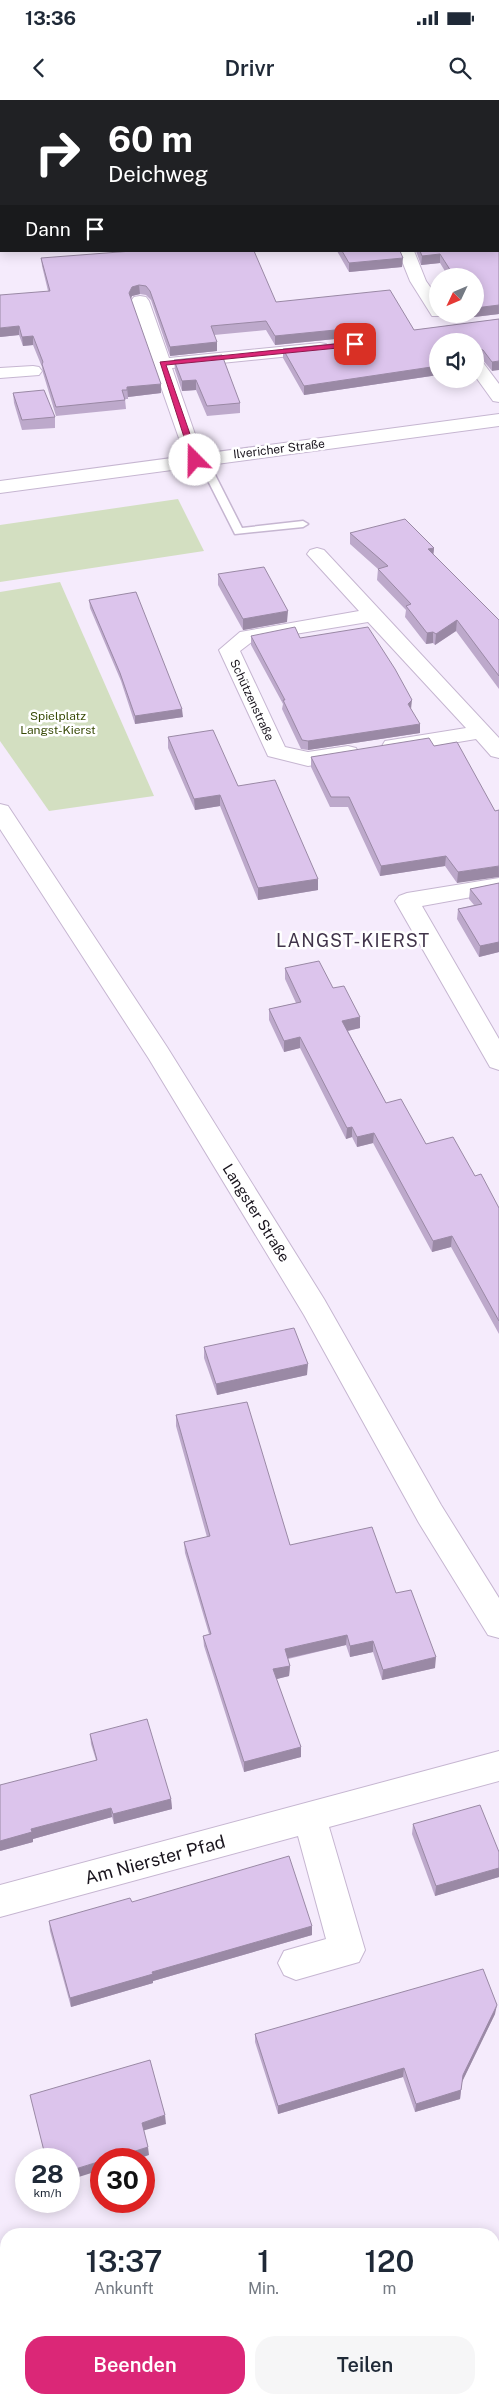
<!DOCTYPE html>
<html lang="de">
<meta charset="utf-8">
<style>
:root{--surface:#fff;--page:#f6f6f7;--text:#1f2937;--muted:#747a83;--accent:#db2777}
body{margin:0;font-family:"Public Sans",sans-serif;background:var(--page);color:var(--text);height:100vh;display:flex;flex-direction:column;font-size:19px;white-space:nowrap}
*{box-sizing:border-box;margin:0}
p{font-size:16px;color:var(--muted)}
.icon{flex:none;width:28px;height:28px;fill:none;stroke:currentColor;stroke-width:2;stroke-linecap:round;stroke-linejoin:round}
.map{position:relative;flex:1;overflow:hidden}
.panel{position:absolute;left:0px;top:2128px;width:500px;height:176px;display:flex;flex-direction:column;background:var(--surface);border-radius:20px 20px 0 0;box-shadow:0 2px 12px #0003}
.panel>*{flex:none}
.hud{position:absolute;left:0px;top:0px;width:500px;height:152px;box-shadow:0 2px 12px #0003;background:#202124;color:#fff;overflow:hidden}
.needle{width:32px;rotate:226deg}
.fabs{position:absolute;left:429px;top:168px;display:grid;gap:10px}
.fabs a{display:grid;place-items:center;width:55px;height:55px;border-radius:50%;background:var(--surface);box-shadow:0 2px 12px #0003;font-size:25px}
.speed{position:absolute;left:15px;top:2048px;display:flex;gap:10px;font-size:25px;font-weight:700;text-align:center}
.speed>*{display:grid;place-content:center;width:65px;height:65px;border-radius:50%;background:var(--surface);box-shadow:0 2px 12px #0003;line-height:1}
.speed small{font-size:12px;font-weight:400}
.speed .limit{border:8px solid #d22;background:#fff;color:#111}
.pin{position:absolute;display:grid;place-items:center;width:42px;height:42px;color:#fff;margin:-21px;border-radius:10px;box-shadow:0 2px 8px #0006}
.me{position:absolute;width:55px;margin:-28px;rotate:338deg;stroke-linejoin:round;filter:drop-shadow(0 0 4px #0008)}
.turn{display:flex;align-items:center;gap:18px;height:105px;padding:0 25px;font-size:22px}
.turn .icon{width:65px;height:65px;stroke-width:2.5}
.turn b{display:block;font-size:35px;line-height:42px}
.then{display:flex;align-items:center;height:48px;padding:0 25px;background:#0003;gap:10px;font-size:19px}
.eta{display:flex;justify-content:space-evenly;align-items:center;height:85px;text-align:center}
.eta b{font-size:30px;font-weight:600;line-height:35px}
.action{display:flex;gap:10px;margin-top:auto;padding:10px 25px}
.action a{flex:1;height:58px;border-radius:20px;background:var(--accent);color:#fff;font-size:20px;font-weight:600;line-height:58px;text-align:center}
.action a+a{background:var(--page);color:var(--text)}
.status{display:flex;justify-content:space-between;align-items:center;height:35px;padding:0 25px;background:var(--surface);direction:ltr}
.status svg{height:14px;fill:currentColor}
header{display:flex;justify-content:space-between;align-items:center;height:65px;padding:0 25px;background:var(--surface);font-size:22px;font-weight:600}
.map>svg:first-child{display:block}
.green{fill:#d3dfc1}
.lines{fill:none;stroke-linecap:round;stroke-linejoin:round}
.service-casing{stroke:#c6b6d1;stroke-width:3}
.minor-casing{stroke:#c6b6d1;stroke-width:2}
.tertiary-casing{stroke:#c6b6d1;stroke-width:2}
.service{fill:#fff;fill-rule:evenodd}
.minor{fill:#fff;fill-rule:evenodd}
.tertiary{fill:#fff;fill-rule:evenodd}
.wall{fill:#bda9cb}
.shaded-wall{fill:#9a89a5}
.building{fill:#dcc4ec;stroke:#9a89a5}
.route{fill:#db2777;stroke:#8e194d}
.labels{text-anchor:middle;stroke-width:5;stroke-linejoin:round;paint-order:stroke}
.far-street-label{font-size:12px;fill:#19141d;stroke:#fff}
.far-park-label{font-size:12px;fill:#394b08;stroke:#fff}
.street-label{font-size:15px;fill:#19141d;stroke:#fff}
.quarter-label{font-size:18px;letter-spacing:1px;fill:#42354b;stroke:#fff}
.near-street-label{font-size:18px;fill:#19141d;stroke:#fff}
</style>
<div class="status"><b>13:36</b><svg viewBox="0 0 49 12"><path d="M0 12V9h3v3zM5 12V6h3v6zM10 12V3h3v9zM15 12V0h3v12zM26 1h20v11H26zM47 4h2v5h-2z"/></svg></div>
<header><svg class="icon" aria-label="back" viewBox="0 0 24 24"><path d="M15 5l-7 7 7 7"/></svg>Drivr<svg class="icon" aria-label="search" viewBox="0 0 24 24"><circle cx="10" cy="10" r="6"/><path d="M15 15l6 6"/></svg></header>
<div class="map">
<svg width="499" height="2303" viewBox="0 0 499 2303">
<rect width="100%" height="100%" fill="#f5ebfc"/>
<g class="green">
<path d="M178,399L204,451L0,482V425Z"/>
<path d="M60,482L154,696L49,711L0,641V492Z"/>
</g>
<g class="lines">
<defs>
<path id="service" d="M202,356L207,359L242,428L303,421L308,424L303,427L235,434L197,359Z"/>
<g id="minor">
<path d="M398,151H414L426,181L438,198V214H445L444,216H432L410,181Z"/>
<path d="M140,196L146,197L149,201L169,258L320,243L326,244L329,248L326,252L320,253L172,268L204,360L202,364H188L131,201L134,197Z"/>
<path d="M475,259L481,260L499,284V302L493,301L475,276Z"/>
<path d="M33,266L39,267L42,271L39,275L0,278V268Z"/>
<path d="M317,448L324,450L499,638V658L491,656L476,639L393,653L385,651L382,646L385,641L466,628L368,522L253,541L240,551L285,647L308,652L348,646L356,648L359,653L356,658L308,666L268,656L219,550L240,532L359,511L307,454L310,450Z"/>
<path d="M499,778V792L422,806L499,939V970L490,967L395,801L399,796L407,793Z"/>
<path d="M499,1651V1681L329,1727L365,1850L359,1862L296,1880L284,1875L278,1863L284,1851L326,1839L298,1736L0,1817V1785Z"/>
</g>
<g id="tertiary">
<path d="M499,314V326L0,393V381Z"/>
<path d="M0,704L8,706L167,947L324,1199L441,1405L499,1498V1538L488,1535L419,1423L304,1215L149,959L0,729Z"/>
</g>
</defs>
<use href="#service" class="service-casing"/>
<use href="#minor" class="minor-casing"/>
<use href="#tertiary" class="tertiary-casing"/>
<use href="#service" class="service"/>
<use href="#minor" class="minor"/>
<use href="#tertiary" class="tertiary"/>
</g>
<g class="wall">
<path d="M499,89V214L474,217L472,214H475V176H448L440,163L421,165L416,151H499Z"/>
<path d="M337,151H400L402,167L349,172Z"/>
<path d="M41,158L276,202L414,230L499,219L492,271L482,259L475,257L438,241V275L304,295L283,258V249L362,241V239L355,237L275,245L266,230L214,235L217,251L170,256L151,200L146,195L140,194L132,196L131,199L161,293L128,297V299H125L126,309L56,316L43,273L42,267L33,245L23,246L19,235L0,237L48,191L42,166Z"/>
<path d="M174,260L240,303V313L207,316L196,290L182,291L175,270Z"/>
<path d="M13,293L55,317V328L22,330L14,303Z"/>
<path d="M350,433L434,448L433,454L499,520V589L456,531L435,545L433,543L426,544L405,517L406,510L377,480L378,469L350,444Z"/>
<path d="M218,474L287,522L243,530L218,485Z"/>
<path d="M89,500L183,617L135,624L121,581L90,508Z"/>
<path d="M251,536L300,538L411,609L420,633L308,650L301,649L282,609L283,604L251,545Z"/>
<path d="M168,637L238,686L318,790L258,800L220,706L195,710L168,648Z"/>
<path d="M434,646L495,711L457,783L445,766L380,776L348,707H330L311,667V657Z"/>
<path d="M499,783V852L479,857L457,819L458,809L474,805L469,799L470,789Z"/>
<path d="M285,868L333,888L360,928L348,931L386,1003L426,1044L475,1076L499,1108V1234L451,1147L432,1152L373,1043L357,1047L352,1037L346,1039L300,948L284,952L269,920V909L296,903L285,879Z"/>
<path d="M204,1247L307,1275L217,1295L204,1258Z"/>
<path d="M176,1315L290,1445L396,1493L435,1568L382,1580L373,1552L350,1557L346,1545L288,1559L290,1566L289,1576L276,1579L301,1647V1657L244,1672L204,1546L203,1536L209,1534L185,1453L184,1442L207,1437L176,1326Z"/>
<path d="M90,1634L171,1699L172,1709L114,1724L112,1717L33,1739V1742L0,1751L96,1660L91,1644Z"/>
<path d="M413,1724L499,1752V1777L435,1796L412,1734Z"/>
<path d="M132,1802L312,1826V1835L153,1881V1883L71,1907L50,1831L49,1821Z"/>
<path d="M495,1914L462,1982L460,1999L415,2012L403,1977L278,2014L255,1942V1934Z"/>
</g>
<g class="shaded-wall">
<path d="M440,154V163L421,165L422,156Z"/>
<path d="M403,158L402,167L349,172V163Z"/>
<path d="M139,185L140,194L132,196L129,202V193L132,187Z"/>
<path d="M499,205V214L474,217V214H475V208Z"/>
<path d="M19,226V235L0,237V228Z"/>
<path d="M355,228V237L275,245V236Z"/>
<path d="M33,236V245L23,246L22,237Z"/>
<path d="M217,242V251L170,256V247Z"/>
<path d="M499,261V270L492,271V262Z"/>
<path d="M438,266V275L304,295V286Z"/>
<path d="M196,280V290L182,291V281Z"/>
<path d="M161,284V293L128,297L127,287Z"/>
<path d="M434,448L433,459L428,449Z"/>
<path d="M288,511L287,522L243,530V519Z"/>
<path d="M457,520L456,531L435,545L436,534Z"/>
<path d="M433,532V543L426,544L427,533Z"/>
<path d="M412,600L411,609L408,604Z"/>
<path d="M182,609L183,617L135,624V616Z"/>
<path d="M420,624V633L308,650V641Z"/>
<path d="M220,695V706L195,710L194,699Z"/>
<path d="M446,756L445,766L380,776L381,766Z"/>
<path d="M499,766V777L457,783L458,772Z"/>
<path d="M318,779V790L258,800V788Z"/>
<path d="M499,842V852L479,857L480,846Z"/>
<path d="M360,917V928L342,932V921Z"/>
<path d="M300,937V948L284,952V941Z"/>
<path d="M352,1027V1037L346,1039L347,1028Z"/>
<path d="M374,1033L373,1043L357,1047V1037Z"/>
<path d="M452,1136L451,1147L432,1152L433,1141Z"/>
<path d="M308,1264L307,1275L217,1295L216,1284Z"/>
<path d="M347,1535L346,1545L284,1559L285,1549Z"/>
<path d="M373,1541V1552L350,1557V1546Z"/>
<path d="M436,1557L435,1568L382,1580L383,1570Z"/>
<path d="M290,1566L289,1576L273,1580V1569Z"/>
<path d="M301,1647V1657L244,1672V1662Z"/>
<path d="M171,1699L172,1709L114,1724L113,1714Z"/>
<path d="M111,1708L112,1717L33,1739V1742L0,1751V1741L31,1729Z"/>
<path d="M499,1768V1777L435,1796L436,1786Z"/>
<path d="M312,1826V1835L153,1881V1883L71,1907L70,1898L152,1872Z"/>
<path d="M497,1905L495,1914L461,1984L463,1975Z"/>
<path d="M404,1968L403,1977L278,2014V2006Z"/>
<path d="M461,1990L460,1999L415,2012L416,2004Z"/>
<path d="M165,2015L166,2024L142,2031V2023Z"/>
<path d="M148,2047L149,2055L138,2059H110Z"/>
<path d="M101,2061V2070L69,2080V2071Z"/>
</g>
<g class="building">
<path d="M499,89V205L475,208V176H454L440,154L422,156L420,151H499Z"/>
<path d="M132,151H254L276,202L390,190L414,230L499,219V261L492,262L483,250L476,248L475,249V241H438V266L304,286L283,249L362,241L366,235L363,230L355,228L275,236L266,221L211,226L217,242L170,247L150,191L146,186L139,185L132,187L129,193L161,284L127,287V290H122L125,300L56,307L42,264L43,262L33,236L22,237L19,226L0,228V195L50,191L41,158Z"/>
<path d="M342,151H400L403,158L349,163Z"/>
<path d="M222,255L240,303L207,306L196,280L182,281L174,260Z"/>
<path d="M44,290L55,317L22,320L13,293Z"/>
<path d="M405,419L434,448L428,449L499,520V576L457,520L436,534L433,532L427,533L406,506L411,504L378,469L388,466L350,433Z"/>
<path d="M264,467L288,511L243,519L218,474Z"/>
<path d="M136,492L182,609L135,616L120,573L89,500Z"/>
<path d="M295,527L300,538L368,527L395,569L412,600L408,604L420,624L308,641L302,640L283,600H285L251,536Z"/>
<path d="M213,630L238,686L275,680L318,779L258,788L220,695L194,699L168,637Z"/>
<path d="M429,638L434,646L457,642L495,711L499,710V766L458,772L446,756L381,766L349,697H331L311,657Z"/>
<path d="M499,783V842L480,846L458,809L482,804L470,789Z"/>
<path d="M319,861L333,888L344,886L360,917L342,921L386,1003L401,999L426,1044L453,1037L475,1076L481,1074L499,1108V1221L452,1136L433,1141L374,1033L357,1037L352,1027L347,1028L300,937L284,941L269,909L301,902L285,868Z"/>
<path d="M294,1228L308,1264L216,1284L204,1247Z"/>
<path d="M247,1302L290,1445L372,1427L396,1493L411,1490L436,1557L383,1570L373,1541L350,1546L347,1535L285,1549L290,1566L273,1569L301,1647L244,1662L203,1536L211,1534L184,1442L210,1436L176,1315Z"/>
<path d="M147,1619L171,1699L113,1714L111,1708L31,1729L32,1732L0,1741V1685L97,1660L90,1634Z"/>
<path d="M480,1705L499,1752V1768L436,1786L413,1724Z"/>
<path d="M289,1756L312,1826L152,1872L153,1874L70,1898L49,1821L130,1798L132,1802Z"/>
<path d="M483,1869L497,1905L463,1975L461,1990L416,2004L404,1968L278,2006L255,1934Z"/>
<path d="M150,1960L165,2015L142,2023L148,2047L110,2059H101V2061L69,2071V2059H46L30,1995Z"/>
</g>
<path class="route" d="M355,242L358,246L166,265L199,360L192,362L160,262Z"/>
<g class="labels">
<g class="far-street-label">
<text transform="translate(279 349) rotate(-7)" y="4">Ilvericher Straße</text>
<text transform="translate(252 600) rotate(65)" y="4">Schützenstraße</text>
</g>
<g class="far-park-label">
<text x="58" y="620">Spielplatz<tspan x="58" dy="14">Langst-Kierst</tspan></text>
</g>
<g class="street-label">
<text transform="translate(256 1113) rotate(58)" y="5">Langster Straße</text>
</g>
<g class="quarter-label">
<text x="353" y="847">LANGST-KIERST</text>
</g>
<g class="near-street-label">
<text transform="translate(155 1760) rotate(-15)" y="6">Am Nierster Pfad</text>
</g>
</g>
</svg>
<div class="fabs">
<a><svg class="needle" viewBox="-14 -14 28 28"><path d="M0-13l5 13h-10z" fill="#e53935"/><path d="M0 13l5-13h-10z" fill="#747a83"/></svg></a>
<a><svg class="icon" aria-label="sound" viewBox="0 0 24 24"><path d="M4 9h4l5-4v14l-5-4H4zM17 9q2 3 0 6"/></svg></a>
</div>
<div class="speed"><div>28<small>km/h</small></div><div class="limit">30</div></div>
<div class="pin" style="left:355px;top:244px;background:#d93025"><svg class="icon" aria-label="arrive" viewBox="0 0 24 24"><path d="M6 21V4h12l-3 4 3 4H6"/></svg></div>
<svg class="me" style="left:195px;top:360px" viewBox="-20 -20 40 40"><circle r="19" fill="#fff"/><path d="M0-13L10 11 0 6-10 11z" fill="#db2777"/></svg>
<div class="hud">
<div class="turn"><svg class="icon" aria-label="right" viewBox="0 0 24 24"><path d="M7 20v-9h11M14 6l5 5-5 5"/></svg><div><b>60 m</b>Deichweg</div></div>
<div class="then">Dann<svg class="icon" aria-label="arrive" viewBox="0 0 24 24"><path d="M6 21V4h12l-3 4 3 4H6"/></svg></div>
</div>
<section class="panel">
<div class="eta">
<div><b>13:37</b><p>Ankunft</p></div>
<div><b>1</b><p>Min.</p></div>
<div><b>120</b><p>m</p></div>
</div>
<div class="action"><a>Beenden</a><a>Teilen</a></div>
</section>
</div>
